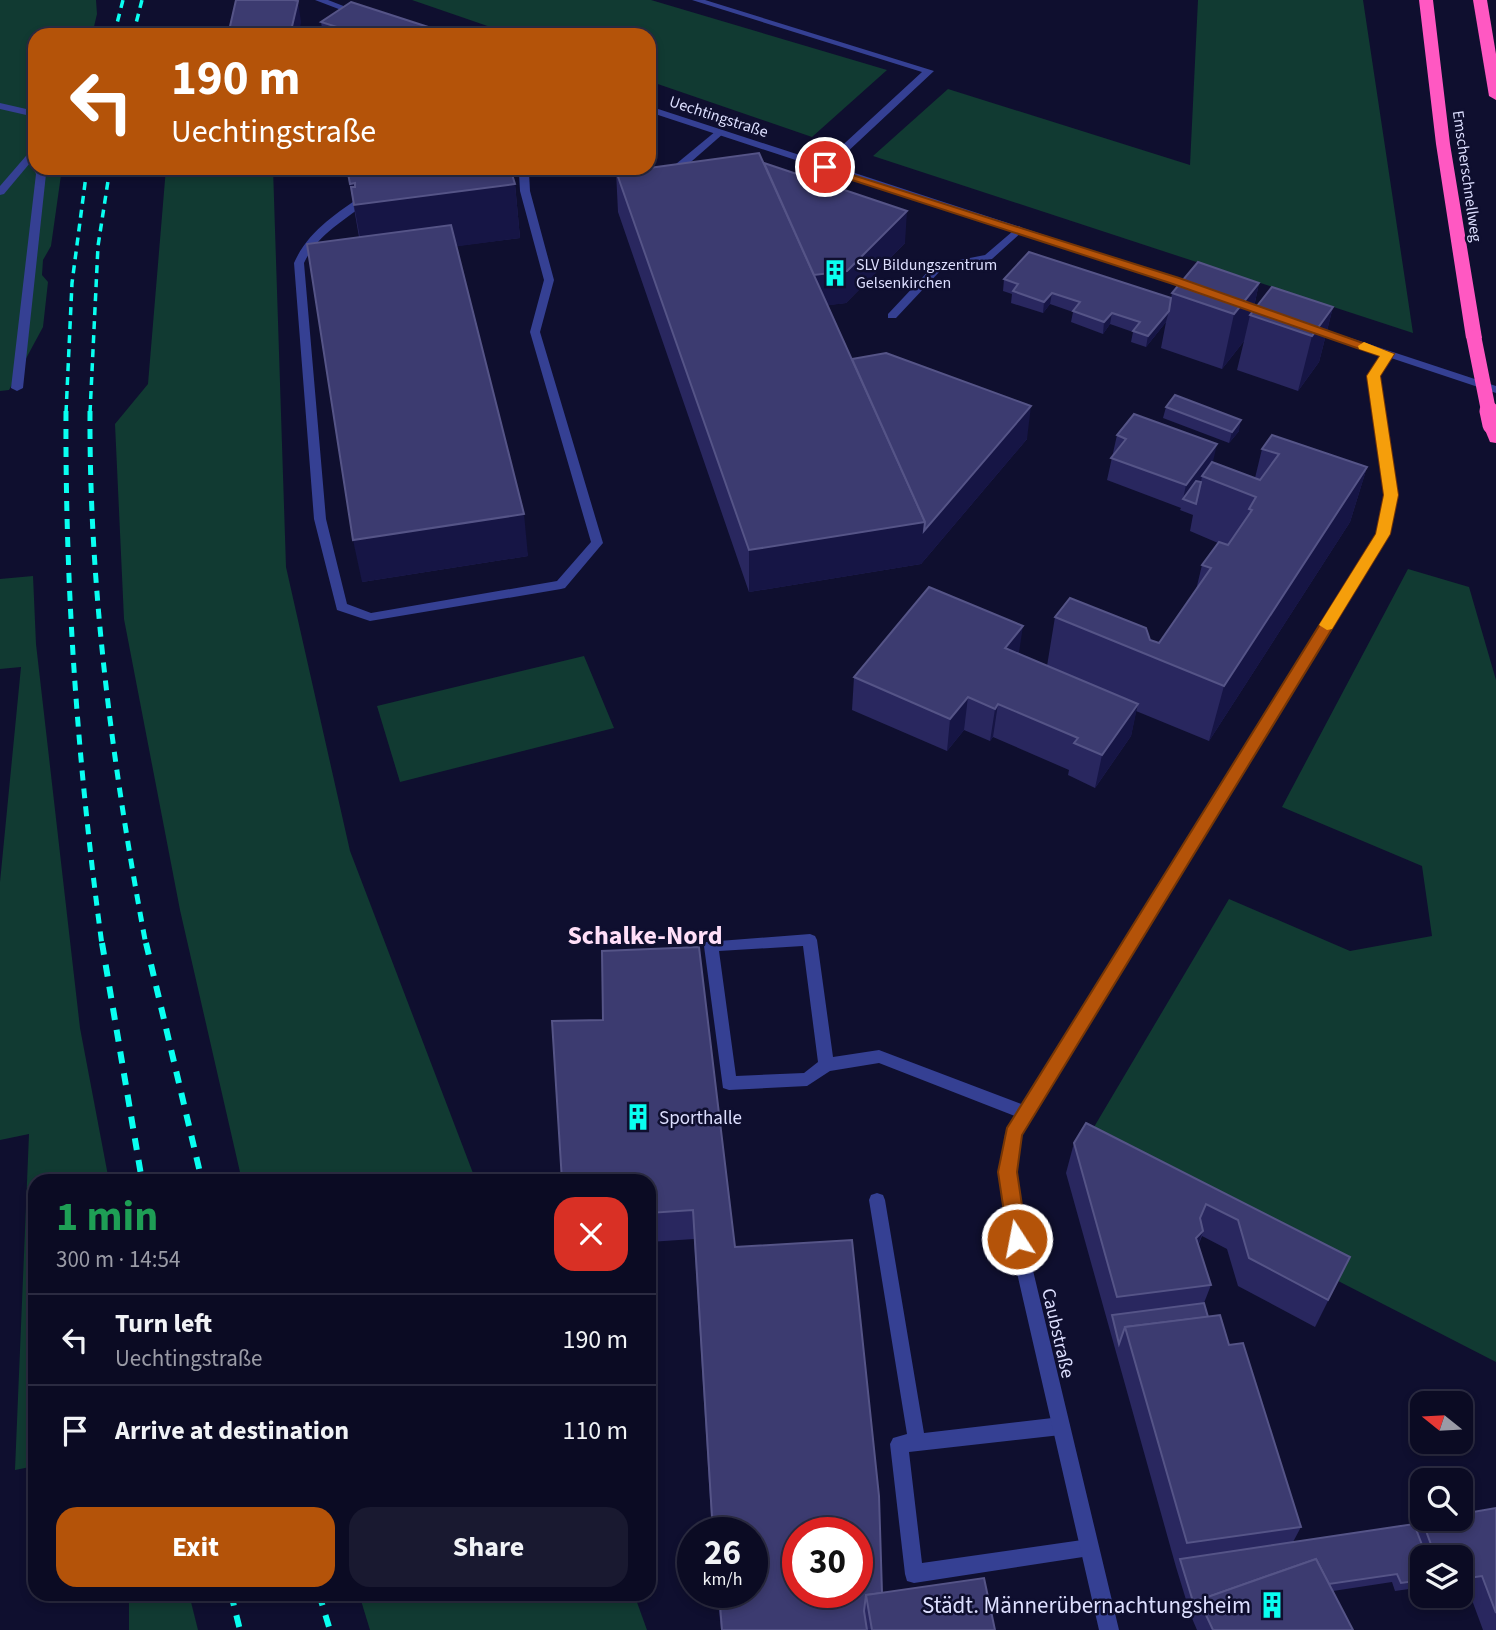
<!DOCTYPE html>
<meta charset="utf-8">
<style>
:root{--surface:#0b0b23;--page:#191930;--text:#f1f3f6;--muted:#9a9ba6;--line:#2b2b41;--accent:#b45309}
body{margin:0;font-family:"Source Sans 3",sans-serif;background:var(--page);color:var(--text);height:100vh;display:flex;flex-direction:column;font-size:26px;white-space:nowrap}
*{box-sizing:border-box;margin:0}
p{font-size:23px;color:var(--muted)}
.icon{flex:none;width:38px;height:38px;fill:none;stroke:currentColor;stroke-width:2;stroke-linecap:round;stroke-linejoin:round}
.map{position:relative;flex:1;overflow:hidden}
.side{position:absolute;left:28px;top:1174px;width:628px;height:427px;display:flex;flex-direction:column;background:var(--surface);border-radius:21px;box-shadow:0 4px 10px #0003,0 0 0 2px var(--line)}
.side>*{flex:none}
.guide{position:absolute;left:28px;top:28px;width:628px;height:147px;border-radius:21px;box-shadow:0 4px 10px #0003,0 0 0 2px var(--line);background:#b45309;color:#fff;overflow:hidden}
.needle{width:46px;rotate:288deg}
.controls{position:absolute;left:1410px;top:1391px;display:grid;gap:14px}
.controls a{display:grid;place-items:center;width:63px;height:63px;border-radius:14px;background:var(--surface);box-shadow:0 4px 10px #0003,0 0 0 2px var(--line);font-size:35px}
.speed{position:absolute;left:677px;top:1517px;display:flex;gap:14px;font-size:35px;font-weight:700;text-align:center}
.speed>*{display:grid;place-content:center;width:91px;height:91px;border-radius:50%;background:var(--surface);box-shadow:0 4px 10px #0003,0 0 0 2px var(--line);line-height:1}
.speed small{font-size:18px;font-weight:400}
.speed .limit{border:10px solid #d22;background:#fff;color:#111}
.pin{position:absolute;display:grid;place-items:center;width:60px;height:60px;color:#fff;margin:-30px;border:4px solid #fff;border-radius:50%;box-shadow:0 2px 7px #0007}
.me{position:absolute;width:77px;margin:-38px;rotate:349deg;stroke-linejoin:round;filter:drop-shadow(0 0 5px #0008)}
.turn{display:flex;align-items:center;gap:24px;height:147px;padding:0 28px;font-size:32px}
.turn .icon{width:91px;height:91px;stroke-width:2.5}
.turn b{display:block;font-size:49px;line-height:60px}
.round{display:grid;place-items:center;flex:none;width:74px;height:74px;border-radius:21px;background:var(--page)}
.summary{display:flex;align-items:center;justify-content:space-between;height:119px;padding:0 28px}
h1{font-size:42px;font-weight:700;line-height:52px;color:#1e9e55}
.primary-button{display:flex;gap:14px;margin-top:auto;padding:14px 28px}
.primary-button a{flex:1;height:80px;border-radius:21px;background:var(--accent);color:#fff;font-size:28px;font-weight:700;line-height:80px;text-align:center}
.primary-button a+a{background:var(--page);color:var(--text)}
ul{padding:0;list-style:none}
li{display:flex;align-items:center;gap:21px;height:91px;padding:0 28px;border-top:2px solid var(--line)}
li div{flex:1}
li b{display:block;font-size:26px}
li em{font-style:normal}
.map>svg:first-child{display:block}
.green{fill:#113a32}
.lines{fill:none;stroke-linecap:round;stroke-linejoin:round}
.service{fill:#354093;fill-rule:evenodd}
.minor{fill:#354093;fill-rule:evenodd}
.tertiary{fill:#354093;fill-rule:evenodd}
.motorway{fill:#ff58c2;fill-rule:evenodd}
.rail-far2{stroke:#09fff1;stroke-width:3.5;stroke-dasharray:8 6;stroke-linecap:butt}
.rail-far1{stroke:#09fff1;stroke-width:5;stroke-dasharray:10 8;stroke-linecap:butt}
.rail{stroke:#09fff1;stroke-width:6;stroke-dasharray:12 10;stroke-linecap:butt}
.motorway-bridge-far1{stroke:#ff58c2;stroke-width:15}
.motorway-bridge{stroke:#ff58c2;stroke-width:19}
.wall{fill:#29275f}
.shaded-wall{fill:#161545}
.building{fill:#3c3b70;stroke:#555487;stroke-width:2;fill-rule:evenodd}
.route{fill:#b45309;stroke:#753606;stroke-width:2}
.slow{fill:#f59e0b}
.labels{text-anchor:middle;stroke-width:5;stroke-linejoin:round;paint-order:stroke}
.far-street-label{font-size:16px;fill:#dddfff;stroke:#0f0f2f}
.far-poi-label{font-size:16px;fill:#dddfff;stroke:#0f0f2f;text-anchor:start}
.poi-label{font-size:19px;fill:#dddfff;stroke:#0f0f2f;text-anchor:start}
.street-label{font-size:19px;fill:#dddfff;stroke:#0f0f2f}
.near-poi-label{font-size:23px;fill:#dddfff;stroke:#0f0f2f;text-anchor:end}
.district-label{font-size:26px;font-weight:bold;fill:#ffdff8;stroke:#0f0f2f}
</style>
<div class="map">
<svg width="1496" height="1630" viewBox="0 0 1496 1630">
<rect width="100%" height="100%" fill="#0f0f2f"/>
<g class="green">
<path d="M0,0H96L97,14L92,35H35V168H62L51,246L43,260L42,275L48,282L43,327L9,390L0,391Z"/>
<path d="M412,0H651L887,70L812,137L649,81V35H514Z"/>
<path d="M1198,0H1363L1413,333L873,156L948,89L1190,165Z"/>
<path d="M166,168H273L286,567L350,851L476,1181H242L180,910L124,619L115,424L148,384Z"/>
<path d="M1408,569L1469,587L1496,680V1362L1081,1149L1229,899L1350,951L1432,936L1422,866L1282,807Z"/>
<path d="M33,576L36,644L80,1028L109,1181H35V1466L15,1470L29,1134L0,1140V882L21,667L0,669V579Z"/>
<path d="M584,656L614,728L400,782L377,706Z"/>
<path d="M129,1594H189L198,1630H129Z"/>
<path d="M359,1594H634L647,1630H370Z"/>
</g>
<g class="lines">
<g class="service">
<path d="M692,0H705L934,71L829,169H821V165L922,72Z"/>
<path d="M0,103L35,111V117L0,109Z"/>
<path d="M716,131L724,133L684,168H676V164Z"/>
<path d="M35,148V157L4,194L0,195V186L32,149Z"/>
<path d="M35,166V168H43L46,174L23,388L17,391L11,388L36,174L33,168Z"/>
<path d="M508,168H521L529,173L530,191L554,280L540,332L603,543L565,588L561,589L370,621L337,610L314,519L294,263C308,231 336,214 363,195L372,197C348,220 319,231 304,263L326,519L347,604L371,613L557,581L591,542L530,332L544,280L520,191L519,174Z"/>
<path d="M1019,226L1024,229L1023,231L992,259L942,269L896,318H888V314L934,265L985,255Z"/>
<path d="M810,934L815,936L817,940L833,1057L879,1050L1032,1108L1034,1113L1032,1118L1026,1120L1020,1118L879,1063L830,1071L807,1086L729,1090L723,1088L704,946L706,942ZM803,946L818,1062L804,1073L736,1076L719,951Z"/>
<path d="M877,1193L883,1195L885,1200L924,1433L1061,1417L1067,1420L1070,1426L1067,1432L1061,1435L909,1452L922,1563L1089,1539L1096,1541L1098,1548L1096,1555L914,1583L907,1581L905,1574L890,1444L893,1438L907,1434L869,1200L871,1195Z"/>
</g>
<path class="minor" d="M1387,351L1393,354L1379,376L1397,494L1389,534L1021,1135L1016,1172L1019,1212L1119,1630H1099L1003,1212L1000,1172L1005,1134L1377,534L1385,494L1367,376L1383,352Z"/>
<g class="tertiary">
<path d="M315,0H328L364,14L357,16Z"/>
<path d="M649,106L1201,286L1202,288L1201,290H1193L649,112Z"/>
<path d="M1308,324L1496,386V393L1304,329L1303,327Z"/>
</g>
<g class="motorway">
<path d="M1419,0H1433L1450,144L1482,338L1474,343L1466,338L1436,144Z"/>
<path d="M1473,0H1487L1496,54V100L1489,96Z"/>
<path d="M1492,420L1496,421V443L1490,442L1483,425Z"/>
</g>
<g class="rail-far2">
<path d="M114,35L123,0"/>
<path d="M133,35L142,0"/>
<path d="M66,413L72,283L87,168"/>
<path d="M90,413L98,246L110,168"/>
</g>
<g class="rail-far1">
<path d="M66,411C65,590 78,767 102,945"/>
<path d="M90,411C89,589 113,770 146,945"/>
</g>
<g class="rail">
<path d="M102,943L142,1181"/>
<path d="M146,943L202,1181"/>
<path d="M231,1594L240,1630"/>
<path d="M319,1594L330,1630"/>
</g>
<path class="motorway-bridge-far1" d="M1474,338L1489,413"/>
<path class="motorway-bridge" d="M1489,411L1492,425"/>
</g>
<g class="wall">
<path d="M321,22L453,35H323Z"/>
<path d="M764,163L905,243L846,303L828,305L852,359L1027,439L921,564L749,592L618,212L616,171Z"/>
<path d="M347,168L515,184L520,238L456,246L528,556L362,582L359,237Z"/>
<path d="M1004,279L1171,298L1172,293L1259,283L1253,312L1333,307L1319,362L1298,391L1237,370L1244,341L1222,369L1161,348L1166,322L1146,347L1131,342L1133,332L1110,324L1103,334L1071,322L1073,312L1050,304L1043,313L1011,303L1012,294L1003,291Z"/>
<path d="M1166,407L1239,431L1229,443L1163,418Z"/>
<path d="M1117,435L1213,463L1255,478L1262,449L1367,467L1350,522L1209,741L1136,711L1131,736L1095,788L1068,775L1069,770L993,737L990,741L964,730L947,751L852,710L854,677L1018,654L1047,666L1055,617L1150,640L1159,643L1196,590L1202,565L1218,543L1190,531L1193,515L1180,510L1181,508L1107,480Z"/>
<path d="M552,1021L735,1247L882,1593L995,1630H721L717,1592H752V1533H712L694,1239L649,1242V1181Z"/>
<path d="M1074,1143L1350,1257L1315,1327L1238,1286L1227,1249L1202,1236L1198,1246L1211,1285L1204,1303L1208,1317L1229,1345L1301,1527L1293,1542L1416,1528L1422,1520L1496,1508V1630H1483L1469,1592L1461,1593V1558H1423V1587L1395,1591L1392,1582L1333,1591L1353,1630H1197L1191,1616L1176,1567L1066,1173Z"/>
</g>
<g class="shaded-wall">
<path d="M298,1L301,22L299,35H290Z"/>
<path d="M350,184H515L520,238L364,259Z"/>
<path d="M907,211L905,243L846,303L809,308L810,275Z"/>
<path d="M1259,283L1252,316L1250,315L1244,341L1222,369L1234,314Z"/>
<path d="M1052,293L1050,304L1043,313L1044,302Z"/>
<path d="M1333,307L1319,362L1298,391L1312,336Z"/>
<path d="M1169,311L1166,322L1146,347L1148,336Z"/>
<path d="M1112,313L1110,324L1103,334L1104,322Z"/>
<path d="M1031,406L1027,439L921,564L749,592V550Z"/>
<path d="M1241,420L1239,431L1229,443L1232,432Z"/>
<path d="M1217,444L1212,466L1202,476L1201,482L1183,499L1186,485Z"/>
<path d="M1367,467L1350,522L1209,741L1224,686Z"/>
<path d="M524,514L528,556L362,582L353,540Z"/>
<path d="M1023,626L1018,659L1005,648Z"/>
<path d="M968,697L964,730L947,751L950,719Z"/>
<path d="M998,704L993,737L990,741L995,709Z"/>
<path d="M1138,704L1131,736L1095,788L1102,755Z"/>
<path d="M1203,1231L1193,1260L1196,1238Z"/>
</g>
<g class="building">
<path d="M236,0H294L298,1L290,35H228Z"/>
<path d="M351,2L453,35H362L321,22Z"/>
<path d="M759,153L925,522L749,550L616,171L649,168Z"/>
<path d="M764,163L907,211L847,271L814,275Z"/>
<path d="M347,168H510L515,184L354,205L351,187H355V183L350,184Z"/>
<path d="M451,225L524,514L353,540L307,244Z"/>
<path d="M1029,252L1171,298L1169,311L1148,336L1133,331L1140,322L1112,313L1104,322L1073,311L1080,302L1052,293L1044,302L1013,291L1018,284L1004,279Z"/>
<path d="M1198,262L1259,283L1234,314L1172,293Z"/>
<path d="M1272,287L1333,307L1312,336L1250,315Z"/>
<path d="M886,353L1031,406L924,531L925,522L852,359Z"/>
<path d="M1175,395L1241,420L1232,432L1166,407Z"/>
<path d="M1134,414L1217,444L1186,485L1111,458L1126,439L1117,435Z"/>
<path d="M1272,435L1367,467L1224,686L1055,617L1070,598L1146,628L1150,640L1159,643L1211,568L1202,565L1219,542L1228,545L1252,510L1249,509L1256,497L1202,476L1212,462L1260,480L1279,454L1262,449Z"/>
<path d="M1196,481L1201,482L1196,504L1183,499Z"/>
<path d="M929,587L1023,626L1005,648L1138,704L1102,755L1074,743L1078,738L998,704L995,709L968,697L950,719L854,677Z"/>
<path d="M699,947L735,1247L852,1240L879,1496L882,1593L866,1595L864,1611L867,1630H722L719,1592H752V1533H713L693,1210L649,1213V1181H562L552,1021L603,1020L602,951ZM798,1533H858V1592H798Z"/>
<path d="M1086,1123L1350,1257L1328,1300L1249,1258L1238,1220L1206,1204L1200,1218L1203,1231L1196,1238L1211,1285L1117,1297L1074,1143Z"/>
<path d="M1204,1303L1208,1317L1125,1327L1119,1344L1112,1315Z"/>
<path d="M1220,1315L1229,1345L1243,1343L1301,1527L1187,1543L1125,1327Z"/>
<path d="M1496,1508V1613L1482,1576L1461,1579V1558H1436L1422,1520L1461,1519V1514Z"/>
<path d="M1414,1524L1427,1558H1423V1580L1401,1583L1397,1574L1329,1584L1316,1559L1199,1600L1195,1608L1180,1559Z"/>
<path d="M1316,1559L1353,1630H1213L1199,1600Z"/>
<path d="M984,1578L995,1630H872L866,1595Z"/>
</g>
<path class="route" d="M821,165L1179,278L1394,354L1380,376L1398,495L1390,534L1022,1135L1017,1172L1027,1239L1024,1245L1017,1248L1011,1245L1008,1239L998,1172L1007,1128L1376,534L1384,495L1367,376L1380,356L1170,283L821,170Z"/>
<path class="slow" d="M1364,342L1394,354L1380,376L1398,495L1390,534L1332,629L1327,630L1319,625L1376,534L1384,495L1367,376L1380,356L1359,349L1358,346Z"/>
<defs>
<symbol id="building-bare" viewBox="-9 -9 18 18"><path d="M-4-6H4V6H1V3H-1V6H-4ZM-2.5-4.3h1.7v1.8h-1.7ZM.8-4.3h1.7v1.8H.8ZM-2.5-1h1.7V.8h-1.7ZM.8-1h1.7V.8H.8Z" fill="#09fff1" stroke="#0f0f2f" stroke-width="2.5" paint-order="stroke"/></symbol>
</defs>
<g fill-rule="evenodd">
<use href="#building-bare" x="816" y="254" width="38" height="38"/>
<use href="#building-bare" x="619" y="1098" width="38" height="38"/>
<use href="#building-bare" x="1253" y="1586" width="38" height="38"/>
</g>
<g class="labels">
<g class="far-street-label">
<text transform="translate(719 116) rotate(18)" y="6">Uechtingstraße</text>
<text transform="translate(1468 176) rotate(82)" y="6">Emscherschnellweg</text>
</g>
<g class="far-poi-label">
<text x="856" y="270">SLV Bildungszentrum<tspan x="856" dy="18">Gelsenkirchen</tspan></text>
</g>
<g class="poi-label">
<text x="659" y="1124">Sporthalle</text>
</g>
<g class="street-label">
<text transform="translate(1059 1333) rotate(77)" y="7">Caubstraße</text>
</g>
<g class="near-poi-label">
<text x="1251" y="1613">Städt. Männerübernachtungsheim</text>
</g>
<g class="district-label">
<text x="645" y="944">Schalke-Nord</text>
</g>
</g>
</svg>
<div class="controls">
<a><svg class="needle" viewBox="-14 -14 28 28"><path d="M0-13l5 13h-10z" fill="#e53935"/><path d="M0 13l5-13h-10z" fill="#9a9ba6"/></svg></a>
<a><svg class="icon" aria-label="search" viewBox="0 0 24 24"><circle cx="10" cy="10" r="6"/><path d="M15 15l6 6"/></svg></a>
<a><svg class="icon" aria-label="layers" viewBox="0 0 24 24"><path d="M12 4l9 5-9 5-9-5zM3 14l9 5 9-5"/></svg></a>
</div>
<div class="speed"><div>26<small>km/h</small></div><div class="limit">30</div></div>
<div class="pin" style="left:825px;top:167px;background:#d93025"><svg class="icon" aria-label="arrive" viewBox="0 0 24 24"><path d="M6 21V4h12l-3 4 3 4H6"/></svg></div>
<svg class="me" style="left:1017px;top:1239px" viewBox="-20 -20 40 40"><circle r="17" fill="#b45309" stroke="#fff" stroke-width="3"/><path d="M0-11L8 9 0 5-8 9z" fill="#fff"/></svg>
<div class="guide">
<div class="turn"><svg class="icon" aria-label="left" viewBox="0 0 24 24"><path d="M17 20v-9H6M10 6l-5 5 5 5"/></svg><div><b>190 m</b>Uechtingstraße</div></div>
</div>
<section class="side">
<div class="summary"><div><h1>1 min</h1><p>300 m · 14:54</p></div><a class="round" style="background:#d93025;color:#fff"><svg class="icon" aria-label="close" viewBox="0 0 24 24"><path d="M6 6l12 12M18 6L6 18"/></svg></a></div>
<ul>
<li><svg class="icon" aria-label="left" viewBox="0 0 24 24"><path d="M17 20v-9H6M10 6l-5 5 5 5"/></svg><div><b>Turn left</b><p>Uechtingstraße</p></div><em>190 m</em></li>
<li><svg class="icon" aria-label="arrive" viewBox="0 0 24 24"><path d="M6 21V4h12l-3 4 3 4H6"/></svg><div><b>Arrive at destination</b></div><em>110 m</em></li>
</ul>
<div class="primary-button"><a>Exit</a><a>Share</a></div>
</section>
</div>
